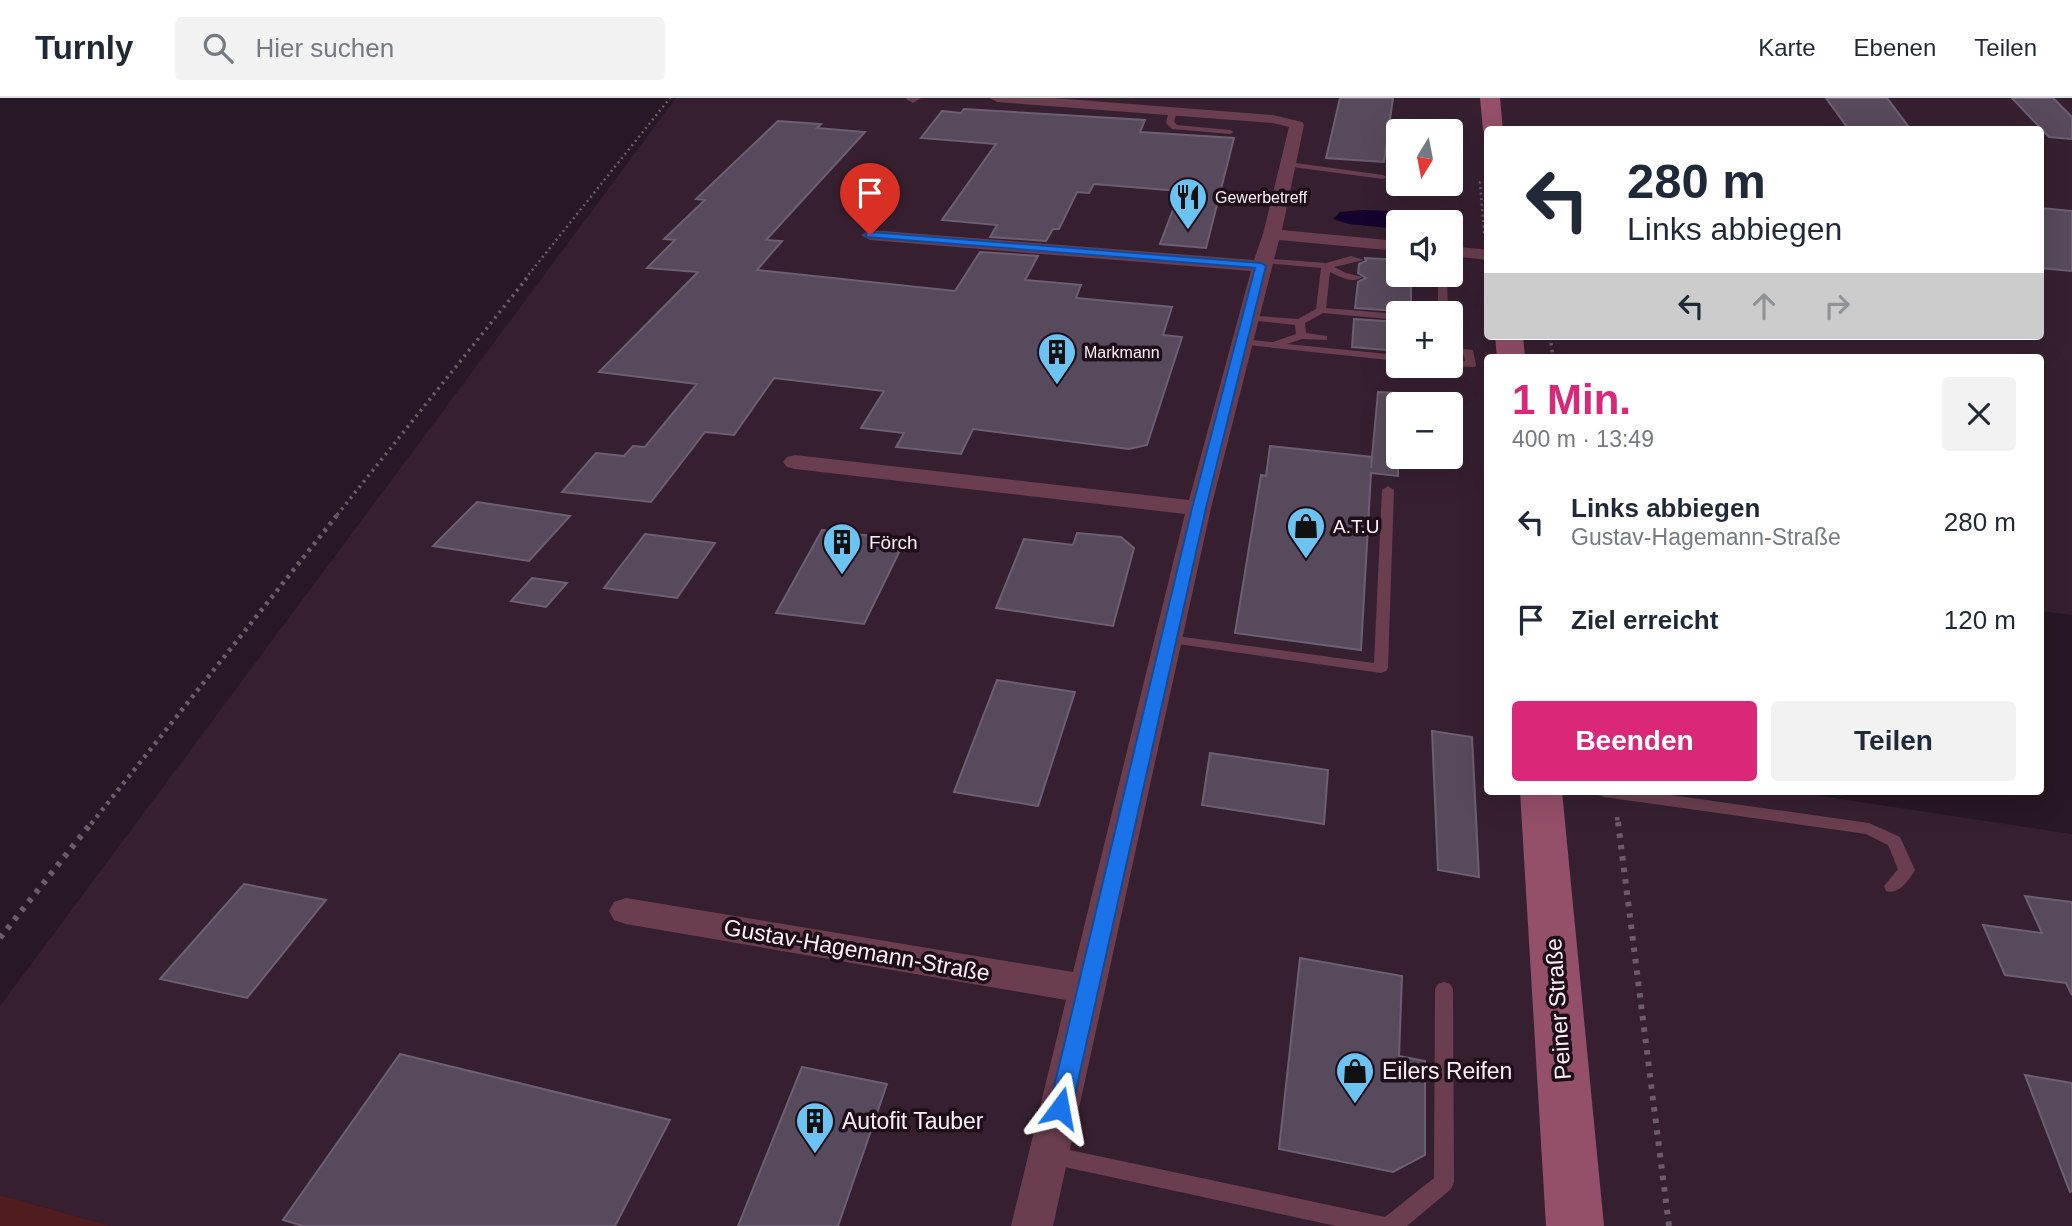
<!DOCTYPE html>
<html lang="de">
<meta charset="utf-8">
<style>
:root{--surface:#fff;--page:#f2f2f3;--text:#1f2937;--muted:#747a83;--line:#e0e1e3;--accent:#db2777}
body{margin:0;font-family:Arial,sans-serif;background:var(--page);color:var(--text);height:100vh;display:flex;flex-direction:column;font-size:26px;white-space:nowrap}
*{box-sizing:border-box;margin:0}
p{font-size:23px;color:var(--muted)}
.icon{flex:none;width:38px;height:38px;fill:none;stroke:currentColor;stroke-width:2;stroke-linecap:round;stroke-linejoin:round}
.map{position:relative;flex:1;overflow:hidden}
.details{position:absolute;left:1484px;top:256px;width:560px;height:441px;display:flex;flex-direction:column;background:var(--surface);border-radius:7px;box-shadow:0 7px 28px #0002}
.details>*{flex:none}
.top-card{position:absolute;left:1484px;top:28px;width:560px;height:214px;border-radius:7px;box-shadow:0 7px 28px #0002;background:#fff;color:var(--text);overflow:hidden}
.needle{width:46px;rotate:190deg}
.tools{position:absolute;left:1386px;top:21px;display:grid;gap:14px}
.tools a{display:grid;place-items:center;width:77px;height:77px;border-radius:7px;background:var(--surface);box-shadow:0 7px 28px #0002;font-size:35px}
.pin{position:absolute;display:grid;place-items:center;width:60px;height:60px;color:#fff;margin:-72px -30px;border-radius:50% 50% 50% 0;rotate:-45deg;box-shadow:0 0 7px #0007}
.pin .icon{rotate:45deg}
.me{position:absolute;width:77px;margin:-38px;rotate:13deg;stroke-linejoin:round;filter:drop-shadow(0 0 5px #0008)}
.turn{display:flex;align-items:center;gap:24px;height:147px;padding:0 28px;font-size:32px}
.turn .icon{width:91px;height:91px;stroke-width:2.5}
.turn b{display:block;font-size:49px;line-height:60px}
.lanes{display:flex;align-items:center;height:66px;padding:0 28px;background:#0003;justify-content:center;gap:35px;direction:ltr}
.lanes .off{opacity:.35}
.round{display:grid;place-items:center;flex:none;width:74px;height:74px;border-radius:7px;background:var(--page)}
.summary{display:flex;align-items:center;justify-content:space-between;height:119px;padding:0 28px}
h1{font-size:42px;font-weight:700;line-height:52px;color:var(--accent)}
.cta{display:flex;gap:14px;margin-top:auto;padding:14px 28px}
.cta a{flex:1;height:80px;border-radius:7px;background:var(--accent);color:#fff;font-size:28px;font-weight:700;line-height:80px;text-align:center}
.cta a+a{background:var(--page);color:var(--text)}
ul{padding:0;list-style:none}
li{display:flex;align-items:center;gap:21px;height:98px;padding:0 28px}
li div{flex:1}
li b{display:block;font-size:26px}
li em{font-style:normal}
header{display:flex;align-items:center;gap:42px;box-sizing:border-box;height:98px;padding:0 35px;background:var(--surface);border-bottom:2px solid var(--line)}
header strong{font-size:33px}
nav{display:flex;gap:38px;margin-inline-start:auto;font-size:24px}
.search{width:490px;height:63px;background:var(--page);display:flex;align-items:center;gap:18px;box-sizing:border-box;padding:0 24px;border-radius:7px;color:var(--muted);font-size:26px}
.map>svg:first-child{display:block}
.built{fill:#362030;fill-rule:evenodd}
.green{fill:#501c20}
.water{fill:#14032e}
.building{fill:#574a5c;stroke:#6d5f73;stroke-width:2}
.lines{fill:none;stroke-linecap:round;stroke-linejoin:round}
.path-far3{stroke:#6b5c67;stroke-width:2.5;stroke-dasharray:2 3.5;stroke-linecap:butt}
.path-far2{stroke:#6b5c67;stroke-width:3.5;stroke-dasharray:2.5 4.5;stroke-linecap:butt}
.path-far1{stroke:#6b5c67;stroke-width:4.5;stroke-dasharray:3.5 5;stroke-linecap:butt}
.path{stroke:#6b5c67;stroke-width:6;stroke-dasharray:4.5 7;stroke-linecap:butt}
.lane{fill:#6a3e4e;fill-rule:evenodd}
.street{fill:#6a3e4e;fill-rule:evenodd}
.secondary{fill:#944f69;fill-rule:evenodd}
.route{fill:#1a73e8;stroke:#114b97;stroke-width:2}
.labels{text-anchor:middle;stroke-width:7;stroke-linejoin:round;paint-order:stroke}
.far-poi-label{font-size:16px;fill:#fdf1f9;stroke:#1e0e1a;text-anchor:start}
.poi-label{font-size:19px;fill:#fdf1f9;stroke:#1e0e1a;text-anchor:start}
.near-street-label{font-size:23px;fill:#fdf1f9;stroke:#1e0e1a}
.near-poi-label{font-size:23px;fill:#fdf1f9;stroke:#1e0e1a;text-anchor:start}
</style>
<header>
<strong>Turnly</strong>
<div class="search"><svg class="icon" aria-label="search" viewBox="0 0 24 24"><circle cx="10" cy="10" r="6"/><path d="M15 15l6 6"/></svg>Hier suchen</div>
<nav><a>Karte</a><a>Ebenen</a><a>Teilen</a></nav>
</header>
<div class="map">
<svg width="2072" height="1128" viewBox="0 0 2072 1128">
<rect width="100%" height="100%" fill="#281724"/>
<path class="built" d="M676,0H2072V517L2041,513L2040,259H1488V693H1787L2072,736V1128H111L0,1097V908ZM1488,32H2040V238H1488ZM1398,33H1451V86H1398ZM1398,124H1451V177H1398ZM1398,215H1451V268H1398ZM1398,306H1451V359H1398Z"/>
<path class="green" d="M0,1097L111,1128H0Z"/>
<path class="water" d="M1363,112L1417,114L1442,122L1441,124H1398V131L1349,126L1333,121L1340,114Z"/>
<g class="building">
<path d="M1340,0H1393L1384,64L1326,60Z"/>
<path d="M1826,0H1887L1911,32L1847,29Z"/>
<path d="M2012,0H2053L2072,19V41L2049,39Z"/>
<path d="M964,11L1145,22L1140,34L1234,40L1206,150L1160,146L1180,93L1094,86L1089,95L1077,94L1059,131H1053L1046,143L990,139L997,127L942,122L996,46L921,40L942,13L961,15Z"/>
<path d="M778,23L821,26L817,30L865,34L766,142L782,143L757,172L955,193L980,154L1038,158L1025,182L1081,187L1076,200L1172,209L1163,237L1182,239L1147,347L1129,351L973,331L961,356L896,349L904,335L861,330L884,293L774,280L734,337L705,334L651,404L562,394L596,355L624,358L633,348L645,349L697,286L599,274L698,174L647,170L675,142L664,141L705,102L696,101Z"/>
<path d="M2040,110L2072,113V173L2040,170Z"/>
<path d="M1365,160L1398,162V177H1411L1404,182L1411,189V207L1398,206V213L1355,210L1358,184L1366,180L1358,175L1359,166L1366,163Z"/>
<path d="M1354,221L1398,224V253L1352,249Z"/>
<path d="M1378,294L1398,295V378L1371,375L1361,552L1235,535L1261,377L1266,378L1270,348L1372,359L1371,370Z"/>
<path d="M477,404L570,418L529,463L433,448Z"/>
<path d="M822,432L905,442L864,526L776,515Z"/>
<path d="M1077,435L1121,439L1134,450L1113,528L996,510L1024,441L1073,447Z"/>
<path d="M645,436L715,445L677,500L604,490Z"/>
<path d="M532,480L567,485L546,509L511,503Z"/>
<path d="M997,582L1075,594L1038,708L954,694Z"/>
<path d="M1432,633L1472,639L1479,779L1438,772Z"/>
<path d="M1210,655L1328,672L1324,726L1202,707Z"/>
<path d="M244,786L326,802L247,900L160,881Z"/>
<path d="M2025,798L2072,804V897L2066,885L2005,877L1983,827L2042,835Z"/>
<path d="M1300,860L1402,878L1399,958L1425,963V1057L1393,1074L1279,1051Z"/>
<path d="M400,956L670,1022L615,1128H303L283,1122Z"/>
<path d="M802,969L887,986L838,1128H738Z"/>
<path d="M2025,977L2072,985V1093L2070,1094Z"/>
</g>
<g class="lines">
<g class="path-far3">
<path d="M1484,135L1480,84H1488"/>
<path d="M525,181L670,0"/>
</g>
<g class="path-far2">
<path d="M1550,238L1553,259"/>
<path d="M337,417L527,180"/>
</g>
<g class="path-far1">
<path d="M1617,719L1618,726"/>
<path d="M91,726L338,416"/>
</g>
<g class="path">
<path d="M1618,724L1669,1128"/>
<path d="M0,840L92,724"/>
</g>
<g class="lane">
<path d="M1173,11L1177,13L1174,24L1177,27L1230,32L1234,34L1230,36L1172,31L1166,25L1169,13Z"/>
<path d="M1288,64L1383,77L1387,79L1383,81L1285,68V64Z"/>
<path d="M1351,158L1364,162L1334,169L1346,175L1363,179C1353,186 1340,179 1330,174L1326,210L1398,216V222L1323,215L1305,225L1306,235L1327,238V242L1302,241L1287,246L1398,257V263L1238,246V242L1242,241L1273,244L1296,236L1295,227L1248,222L1243,219L1245,217L1298,221L1316,211L1321,170L1263,165L1258,162L1260,160L1326,165Z"/>
<path d="M1438,177H1447L1448,215H1438V188L1411,186L1406,183L1411,180L1437,183Z"/>
<path d="M1457,250L1473,252L1476,267L1475,269L1450,268L1451,262L1465,263L1464,257L1452,253Z"/>
<path d="M1388,388L1394,392L1388,570L1386,573L1381,575L1164,544L1162,541L1164,538L1169,537L1374,565L1382,392Z"/>
<path d="M1596,693H1643L1869,725L1900,739L1915,772C1909,782 1899,797 1886,793L1884,788L1898,771L1888,747L1866,736L1604,699L1598,697Z"/>
<path d="M1444,884L1450,886L1453,891L1454,1084L1451,1091L1407,1128H1336L1051,1066L1044,1063L1041,1057L1044,1051L1051,1048L1385,1119L1434,1080L1435,891L1438,886Z"/>
</g>
<g class="street">
<path d="M921,0L913,5L906,1L907,0Z"/>
<path d="M990,0H1054L1273,17L1302,24L1304,27L1282,132L1398,143V153L1279,142L1211,410L1053,1128H1011L1066,902L626,826L614,822L609,813L614,804L626,800L1073,874L1185,416L795,371L787,369L783,364L787,359L795,357L1189,402L1251,173L870,142L861,137L870,132L1254,162L1263,136L1289,29L1273,25L997,4Z"/>
<path d="M1451,148L1488,152V162L1451,158Z"/>
</g>
<g class="secondary">
<path d="M1480,0H1500L1503,32H1488L1486,36L1483,32Z"/>
<path d="M1495,238H1523L1525,259H1497Z"/>
<path d="M1520,693H1562L1604,1128H1546Z"/>
</g>
</g>
<path class="route" d="M870,134L1261,165L1266,168L1206,410L1072,1010L1068,1017L1060,1019L1053,1017L1049,1010L1192,410L1255,170L866,139V135Z"/>
<defs>
<symbol id="restaurant-pin" viewBox="-11 -11 22 30"><path d="M0 17L-7.5 6A9.5 9.5 0 1 1 7.5 6Z" fill="#6ac3f1" stroke="#1e0e1a"/><path d="M-5-6h1v4h1v-4h1v4h1v-4h1v5L-1.5 .5V6h-2V.5L-5-1ZM5-6V6H3V1.5H1.5Q1.5-4 5-6Z" fill="#111"/></symbol>
<symbol id="building-pin" viewBox="-11 -11 22 30"><path d="M0 17L-7.5 6A9.5 9.5 0 1 1 7.5 6Z" fill="#6ac3f1" stroke="#1e0e1a"/><path d="M-4-6H4V6H1V3H-1V6H-4ZM-2.5-4.3h1.7v1.8h-1.7ZM.8-4.3h1.7v1.8H.8ZM-2.5-1h1.7V.8h-1.7ZM.8-1h1.7V.8H.8Z" fill="#111"/></symbol>
<symbol id="shop-pin" viewBox="-11 -11 22 30"><path d="M0 17L-7.5 6A9.5 9.5 0 1 1 7.5 6Z" fill="#6ac3f1" stroke="#1e0e1a"/><path d="M-5-2.5h2.3a2.7 3.5 0 0 1 5.4 0H5L5.5 6h-11ZM-1.5-2.5h3a1.5 2.3 0 0 0-3 0Z" fill="#111"/></symbol>
</defs>
<g fill-rule="evenodd">
<use href="#restaurant-pin" x="1166" y="77" width="44" height="60"/>
<use href="#building-pin" x="1035" y="232" width="44" height="60"/>
<use href="#shop-pin" x="1284" y="406" width="44" height="60"/>
<use href="#building-pin" x="820" y="422" width="44" height="60"/>
<use href="#shop-pin" x="1333" y="951" width="44" height="60"/>
<use href="#building-pin" x="793" y="1001" width="44" height="60"/>
</g>
<g class="labels">
<g class="far-poi-label">
<text x="1215" y="105">Gewerbetreff</text>
<text x="1084" y="260">Markmann</text>
</g>
<g class="poi-label">
<text x="1333" y="435">A.T.U</text>
<text x="869" y="451">Förch</text>
</g>
<g class="near-street-label">
<text transform="translate(857 852) rotate(10)" y="8">Gustav-Hagemann-Straße</text>
<text transform="translate(1558 911) rotate(-94)" y="8">Peiner Straße</text>
</g>
<g class="near-poi-label">
<text x="1382" y="981">Eilers Reifen</text>
<text x="842" y="1031">Autofit Tauber</text>
</g>
</g>
</svg>
<div class="tools">
<a><svg class="needle" viewBox="-14 -14 28 28"><path d="M0-13l5 13h-10z" fill="#e53935"/><path d="M0 13l5-13h-10z" fill="#747a83"/></svg></a>
<a><svg class="icon" aria-label="sound" viewBox="0 0 24 24"><path d="M4 9h4l5-4v14l-5-4H4zM17 9q2 3 0 6"/></svg></a>
<a>+</a>
<a>−</a>
</div>
<div class="pin" style="left:870px;top:137px;background:#d93025"><svg class="icon" aria-label="arrive" viewBox="0 0 24 24"><path d="M6 21V4h12l-3 4 3 4H6"/></svg></div>
<svg class="me" style="left:1060px;top:1010px" viewBox="-20 -20 40 40"><path d="M0-17L14 15 0 8-14 15z" fill="#1a73e8" stroke="#fff" stroke-width="4"/></svg>
<div class="top-card">
<div class="turn"><svg class="icon" aria-label="left" viewBox="0 0 24 24"><path d="M17 20v-9H6M10 6l-5 5 5 5"/></svg><div><b>280 m</b>Links abbiegen</div></div>
<div class="lanes"><svg class="icon" aria-label="left" viewBox="0 0 24 24"><path d="M17 20v-9H6M10 6l-5 5 5 5"/></svg><svg class="icon off" aria-label="ahead" viewBox="0 0 24 24"><path d="M12 20V5M6 11l6-6 6 6"/></svg><svg class="icon off" aria-label="right" viewBox="0 0 24 24"><path d="M7 20v-9h11M14 6l5 5-5 5"/></svg></div>
</div>
<section class="details">
<div class="summary"><div><h1>1 Min.</h1><p>400 m · 13:49</p></div><a class="round"><svg class="icon" aria-label="close" viewBox="0 0 24 24"><path d="M6 6l12 12M18 6L6 18"/></svg></a></div>
<ul>
<li><svg class="icon" aria-label="left" viewBox="0 0 24 24"><path d="M17 20v-9H6M10 6l-5 5 5 5"/></svg><div><b>Links abbiegen</b><p>Gustav-Hagemann-Straße</p></div><em>280 m</em></li>
<li><svg class="icon" aria-label="arrive" viewBox="0 0 24 24"><path d="M6 21V4h12l-3 4 3 4H6"/></svg><div><b>Ziel erreicht</b></div><em>120 m</em></li>
</ul>
<div class="cta"><a>Beenden</a><a>Teilen</a></div>
</section>
</div>
